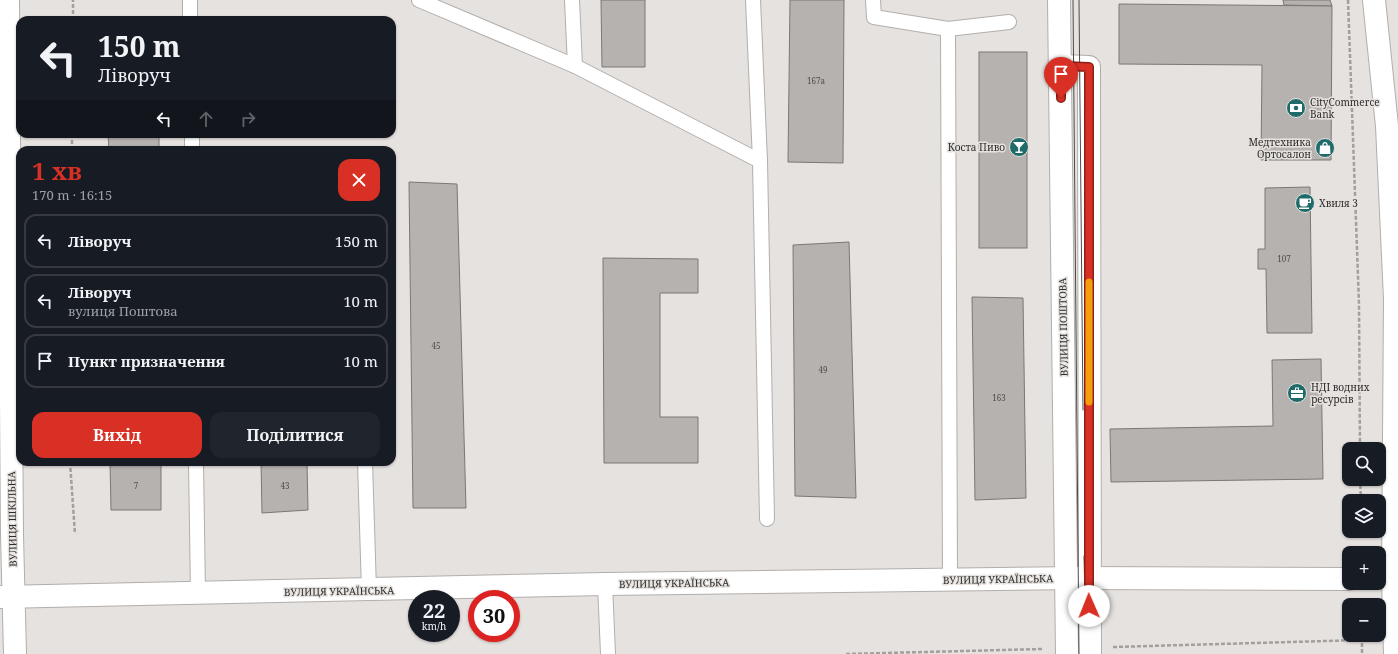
<!DOCTYPE html>
<html lang="uk">
<meta charset="utf-8">
<style>
:root{--surface:#171b24;--page:#20242c;--text:#f1f3f6;--muted:#9ea1a6;--line:#363941;--accent:#d93025}
body{margin:0;font-family:"Noto Serif",serif;background:var(--page);color:var(--text);height:100vh;display:flex;flex-direction:column;font-size:15px;white-space:nowrap}
*{box-sizing:border-box;margin:0}
p{font-size:13px;color:var(--muted)}
.icon{flex:none;width:22px;height:22px;fill:none;stroke:currentColor;stroke-width:2;stroke-linecap:round;stroke-linejoin:round}
.map{position:relative;flex:1;overflow:hidden}
.sheet{position:absolute;left:16px;top:146px;width:380px;height:320px;display:flex;flex-direction:column;background:var(--surface);border-radius:12px;box-shadow:0 1px 3px #0004}
.sheet>*{flex:none}
.banner{position:absolute;left:16px;top:16px;width:380px;height:122px;border-radius:12px;box-shadow:0 1px 3px #0004;background:#171b24;color:var(--text);overflow:hidden}
.controls{position:absolute;left:1342px;top:442px;display:grid;gap:8px}
.controls a{display:grid;place-items:center;width:44px;height:44px;border-radius:8px;background:var(--surface);box-shadow:0 1px 3px #0004;font-size:20px}
.speed{position:absolute;left:408px;top:590px;display:flex;gap:8px;font-size:20px;font-weight:700;text-align:center}
.speed>*{display:grid;place-content:center;width:52px;height:52px;border-radius:50%;background:var(--surface);box-shadow:0 1px 3px #0004;line-height:1}
.speed small{font-size:10px;font-weight:400}
.speed .limit{border:6px solid #d22;background:#fff;color:#111}
.pin{position:absolute;display:grid;place-items:center;width:34px;height:34px;color:#fff;margin:-41px -17px;border-radius:50% 50% 50% 0;rotate:-45deg;box-shadow:0 0 4px #0007}
.pin .icon{rotate:45deg}
.me{position:absolute;width:44px;margin:-22px;rotate:359deg;stroke-linejoin:round;filter:drop-shadow(0 0 3px #0008)}
.turn{display:flex;align-items:center;gap:14px;height:84px;padding:0 16px;font-size:18px}
.turn .icon{width:52px;height:52px;stroke-width:2.5}
.turn b{display:block;font-size:28px;line-height:34px}
.lanes{display:flex;align-items:center;height:38px;padding:0 16px;background:#0003;justify-content:center;gap:20px;direction:ltr}
.lanes .off{opacity:.35}
.round{display:grid;place-items:center;flex:none;width:42px;height:42px;border-radius:12px;background:var(--page)}
.summary{display:flex;align-items:center;justify-content:space-between;height:68px;padding:0 16px}
h1{font-size:24px;font-weight:700;line-height:30px;color:var(--accent)}
.button{display:flex;gap:8px;margin-top:auto;padding:8px 16px}
.button a{flex:1;height:46px;border-radius:12px;background:var(--accent);color:#fff;font-size:16px;font-weight:700;line-height:46px;text-align:center}
.button a+a{background:var(--page);color:var(--text)}
ul{padding:0;list-style:none}
li{display:flex;align-items:center;gap:12px;height:54px;margin:0 8px 6px;padding:0 8px;border:2px solid var(--line);border-radius:12px}
li div{flex:1}
li b{display:block;font-size:15px}
li em{font-style:normal}
.map>svg:first-child{display:block}
.building{fill:#b6b2b0;stroke:#7b7775}
.lines{fill:none;stroke-linecap:round;stroke-linejoin:round}
.lane-casing{stroke:#b2aeab;stroke-width:16}
.street-casing{stroke:#b2aeab;stroke-width:24}
.secondary-casing{stroke:#b2aeab;stroke-width:24}
.primary-casing{stroke:#b2aeab;stroke-width:24}
.path{stroke:#a29f9d;stroke-width:2.5;stroke-dasharray:4 2;stroke-linecap:butt}
.lane{stroke:#fff;stroke-width:14}
.street{stroke:#fff;stroke-width:22}
.secondary{stroke:#fff;stroke-width:22}
.primary{stroke:#fff;stroke-width:22}
.tram{stroke:#4d4b4a;stroke-width:1}
.route-casing{stroke:#8d1f18;stroke-width:10}
.route{stroke:#d93025;stroke-width:7}
.slow{stroke:#f59e0b;stroke-width:7}
.labels{text-anchor:middle;stroke-width:3;stroke-linejoin:round;paint-order:stroke}
.number-label{font-size:8px;fill:#4f4e4c}
.poi-label{font-size:10px;fill:#2d2c2b;stroke:#e6e2df;text-anchor:start}
.street-label{font-size:10px;fill:#2d2c2b;stroke:#e6e2df}
</style>
<div class="map">
<svg width="1398" height="654" viewBox="0 0 1398 654">
<rect width="100%" height="100%" fill="#e6e2df"/>
<g class="building">
<path d="M601,0H645V67H602Z"/>
<path d="M790,0H844L843,163L788,162Z"/>
<path d="M1283,0H1330L1332,6L1284,5Z"/>
<path d="M1119,4L1332,6L1331,160H1261L1262,65L1119,64Z"/>
<rect x="108" y="17" width="50" height="3"/>
<rect x="979" y="52" width="48" height="196"/>
<path d="M108,134H159V150H109Z"/>
<path d="M409,182L457,184L466,508H413Z"/>
<path d="M1310,187L1312,333H1267L1266,269H1258V249H1265V188Z"/>
<path d="M849,242L856,498L795,496L793,245Z"/>
<path d="M603,258L698,259V293H660V417H698V463H604Z"/>
<path d="M972,297L1023,298L1026,498L975,500Z"/>
<path d="M1321,359L1323,479L1111,482L1110,429L1273,426L1272,360Z"/>
<path d="M110,462H161V510H111Z"/>
<path d="M261,462H307L308,510L262,513Z"/>
</g>
<g class="lines">
<defs>
<g id="lane">
<path d="M190,0V20"/>
<path d="M419,0L575,66L760,161"/>
<path d="M572,0L575,66"/>
<path d="M753,0L760,161L767,519"/>
<path d="M873,0L874,17L948,29L1009,22"/>
<path d="M948,29L950,580"/>
<path d="M192,134V150"/>
<path d="M196,462L198,594"/>
<path d="M365,462L369,590"/>
<path d="M605,584L608,654"/>
</g>
<g id="street">
<path d="M1059,0L1067,654"/>
<path d="M1061,66L1089,67L1090,654"/>
</g>
<g id="secondary">
<path d="M8,0L12,535L15,654"/>
<path d="M0,597L605,584L1078,578L1349,579"/>
</g>
<path id="primary" d="M1374,0L1387,126L1395,299L1393,579L1395,654"/>
</defs>
<use href="#lane" class="lane-casing"/>
<use href="#street" class="street-casing"/>
<use href="#secondary" class="secondary-casing"/>
<use href="#primary" class="primary-casing"/>
<g class="path">
<path d="M1348,0L1359,304L1360,449"/>
<path d="M73,20V0"/>
<path d="M72,150V134"/>
<path d="M70,462L75,534"/>
<path d="M1360,479L1361,501"/>
<path d="M1113,647L1362,640V654"/>
<path d="M846,654L1042,649"/>
</g>
<use href="#lane" class="lane"/>
<use href="#street" class="street"/>
<use href="#secondary" class="secondary"/>
<use href="#primary" class="primary"/>
<g class="tram">
<path d="M1073,0L1079,654"/>
<path d="M1079,0L1083,410"/>
<path d="M1084,556L1085,598"/>
</g>
</g>
<g class="lines">
<defs>
<path id="route" d="M1061,98V66L1089,67V606"/>
</defs>
<use href="#route" class="route-casing"/>
<use href="#route" class="route"/>
<path class="slow" d="M1089,282V402"/>
</g>
<defs>
<symbol id="bank-disc" viewBox="-11 -11 22 22"><circle r="9.5" fill="#1f6b69" stroke="#e6e2df"/><path d="M-6-4H6V4H-6ZM0-2.3a2.3 2.3 0 1 0 0 4.6a2.3 2.3 0 1 0 0-4.6Z" fill="#fff"/></symbol>
<symbol id="bar-disc" viewBox="-11 -11 22 22"><circle r="9.5" fill="#1f6b69" stroke="#e6e2df"/><path d="M-6-5H6L.8 .8V4.5H3.5V6h-7V4.5H-.8V.8Z" fill="#fff"/></symbol>
<symbol id="shop-disc" viewBox="-11 -11 22 22"><circle r="9.5" fill="#1f6b69" stroke="#e6e2df"/><path d="M-5-2.5h2.3a2.7 3.5 0 0 1 5.4 0H5L5.5 6h-11ZM-1.5-2.5h3a1.5 2.3 0 0 0-3 0Z" fill="#fff"/></symbol>
<symbol id="cafe-disc" viewBox="-11 -11 22 22"><circle r="9.5" fill="#1f6b69" stroke="#e6e2df"/><path d="M-5.5-4.5H6V0H3Q3 3.5 0 3.5H-2.5Q-5.5 3.5-5.5 0ZM3-3.2v2h1.7v-2ZM-6 4.5H4V6H-6Z" fill="#fff"/></symbol>
<symbol id="office-disc" viewBox="-11 -11 22 22"><circle r="9.5" fill="#1f6b69" stroke="#e6e2df"/><path d="M-6-3h4V-5.5h4V-3h4V5H-6ZM-1-4.5V-3h2v-1.5ZM-6 0V1H6V0Z" fill="#fff"/></symbol>
</defs>
<g fill-rule="evenodd">
<use href="#bank-disc" x="1285" y="97" width="22" height="22"/>
<use href="#bar-disc" x="1008" y="136" width="22" height="22"/>
<use href="#shop-disc" x="1314" y="137" width="22" height="22"/>
<use href="#cafe-disc" x="1294" y="192" width="22" height="22"/>
<use href="#office-disc" x="1286" y="382" width="22" height="22"/>
</g>
<g class="labels">
<g class="number-label">
<text x="816" y="84">167а</text>
<text x="1284" y="262">107</text>
<text x="436" y="349">45</text>
<text x="823" y="373">49</text>
<text x="999" y="401">163</text>
<text x="136" y="489">7</text>
<text x="285" y="489">43</text>
</g>
<g class="poi-label">
<text x="1310" y="106">CityCommerce<tspan x="1310" dy="12">Bank</tspan></text>
<text x="1311" y="146" text-anchor="end">Медтехника<tspan x="1311" dy="12">Ортосалон</tspan></text>
<text x="1005" y="151" text-anchor="end">Коста Пиво</text>
<text x="1319" y="207">Хвиля 3</text>
<text x="1311" y="391">НДІ водних<tspan x="1311" dy="12">ресурсів</tspan></text>
</g>
<g class="street-label">
<text transform="translate(1063 327) rotate(-91)" y="4">ВУЛИЦЯ ПОШТОВА</text>
<text transform="translate(12 519) rotate(-91)" y="4">ВУЛИЦЯ ШКІЛЬНА</text>
<text transform="translate(998 579) rotate(-1)" y="4">ВУЛИЦЯ УКРАЇНСЬКА</text>
<text transform="translate(674 583) rotate(-1)" y="4">ВУЛИЦЯ УКРАЇНСЬКА</text>
<text transform="translate(339 591) rotate(-1)" y="4">ВУЛИЦЯ УКРАЇНСЬКА</text>
</g>
</g>
</svg>
<div class="controls">
<a><svg class="icon" aria-label="search" viewBox="0 0 24 24"><circle cx="10" cy="10" r="6"/><path d="M15 15l6 6"/></svg></a>
<a><svg class="icon" aria-label="layers" viewBox="0 0 24 24"><path d="M12 4l9 5-9 5-9-5zM3 14l9 5 9-5"/></svg></a>
<a>+</a>
<a>−</a>
</div>
<div class="speed"><div>22<small>km/h</small></div><div class="limit">30</div></div>
<div class="pin" style="left:1061px;top:98px;background:#d93025"><svg class="icon" aria-label="arrive" viewBox="0 0 24 24"><path d="M6 21V4h12l-3 4 3 4H6"/></svg></div>
<svg class="me" style="left:1089px;top:606px" viewBox="-20 -20 40 40"><circle r="19" fill="#fff"/><path d="M0-13L10 11 0 6-10 11z" fill="#d93025"/></svg>
<div class="banner">
<div class="turn"><svg class="icon" aria-label="left" viewBox="0 0 24 24"><path d="M17 20v-9H6M10 6l-5 5 5 5"/></svg><div><b>150 m</b>Ліворуч</div></div>
<div class="lanes"><svg class="icon" aria-label="left" viewBox="0 0 24 24"><path d="M17 20v-9H6M10 6l-5 5 5 5"/></svg><svg class="icon off" aria-label="ahead" viewBox="0 0 24 24"><path d="M12 20V5M6 11l6-6 6 6"/></svg><svg class="icon off" aria-label="right" viewBox="0 0 24 24"><path d="M7 20v-9h11M14 6l5 5-5 5"/></svg></div>
</div>
<section class="sheet">
<div class="summary"><div><h1>1 хв</h1><p>170 m · 16:15</p></div><a class="round" style="background:#d93025;color:#fff"><svg class="icon" aria-label="close" viewBox="0 0 24 24"><path d="M6 6l12 12M18 6L6 18"/></svg></a></div>
<ul>
<li><svg class="icon" aria-label="left" viewBox="0 0 24 24"><path d="M17 20v-9H6M10 6l-5 5 5 5"/></svg><div><b>Ліворуч</b></div><em>150 m</em></li>
<li><svg class="icon" aria-label="left" viewBox="0 0 24 24"><path d="M17 20v-9H6M10 6l-5 5 5 5"/></svg><div><b>Ліворуч</b><p>вулиця Поштова</p></div><em>10 m</em></li>
<li><svg class="icon" aria-label="arrive" viewBox="0 0 24 24"><path d="M6 21V4h12l-3 4 3 4H6"/></svg><div><b>Пункт призначення</b></div><em>10 m</em></li>
</ul>
<div class="button"><a>Вихід</a><a>Поділитися</a></div>
</section>
</div>
